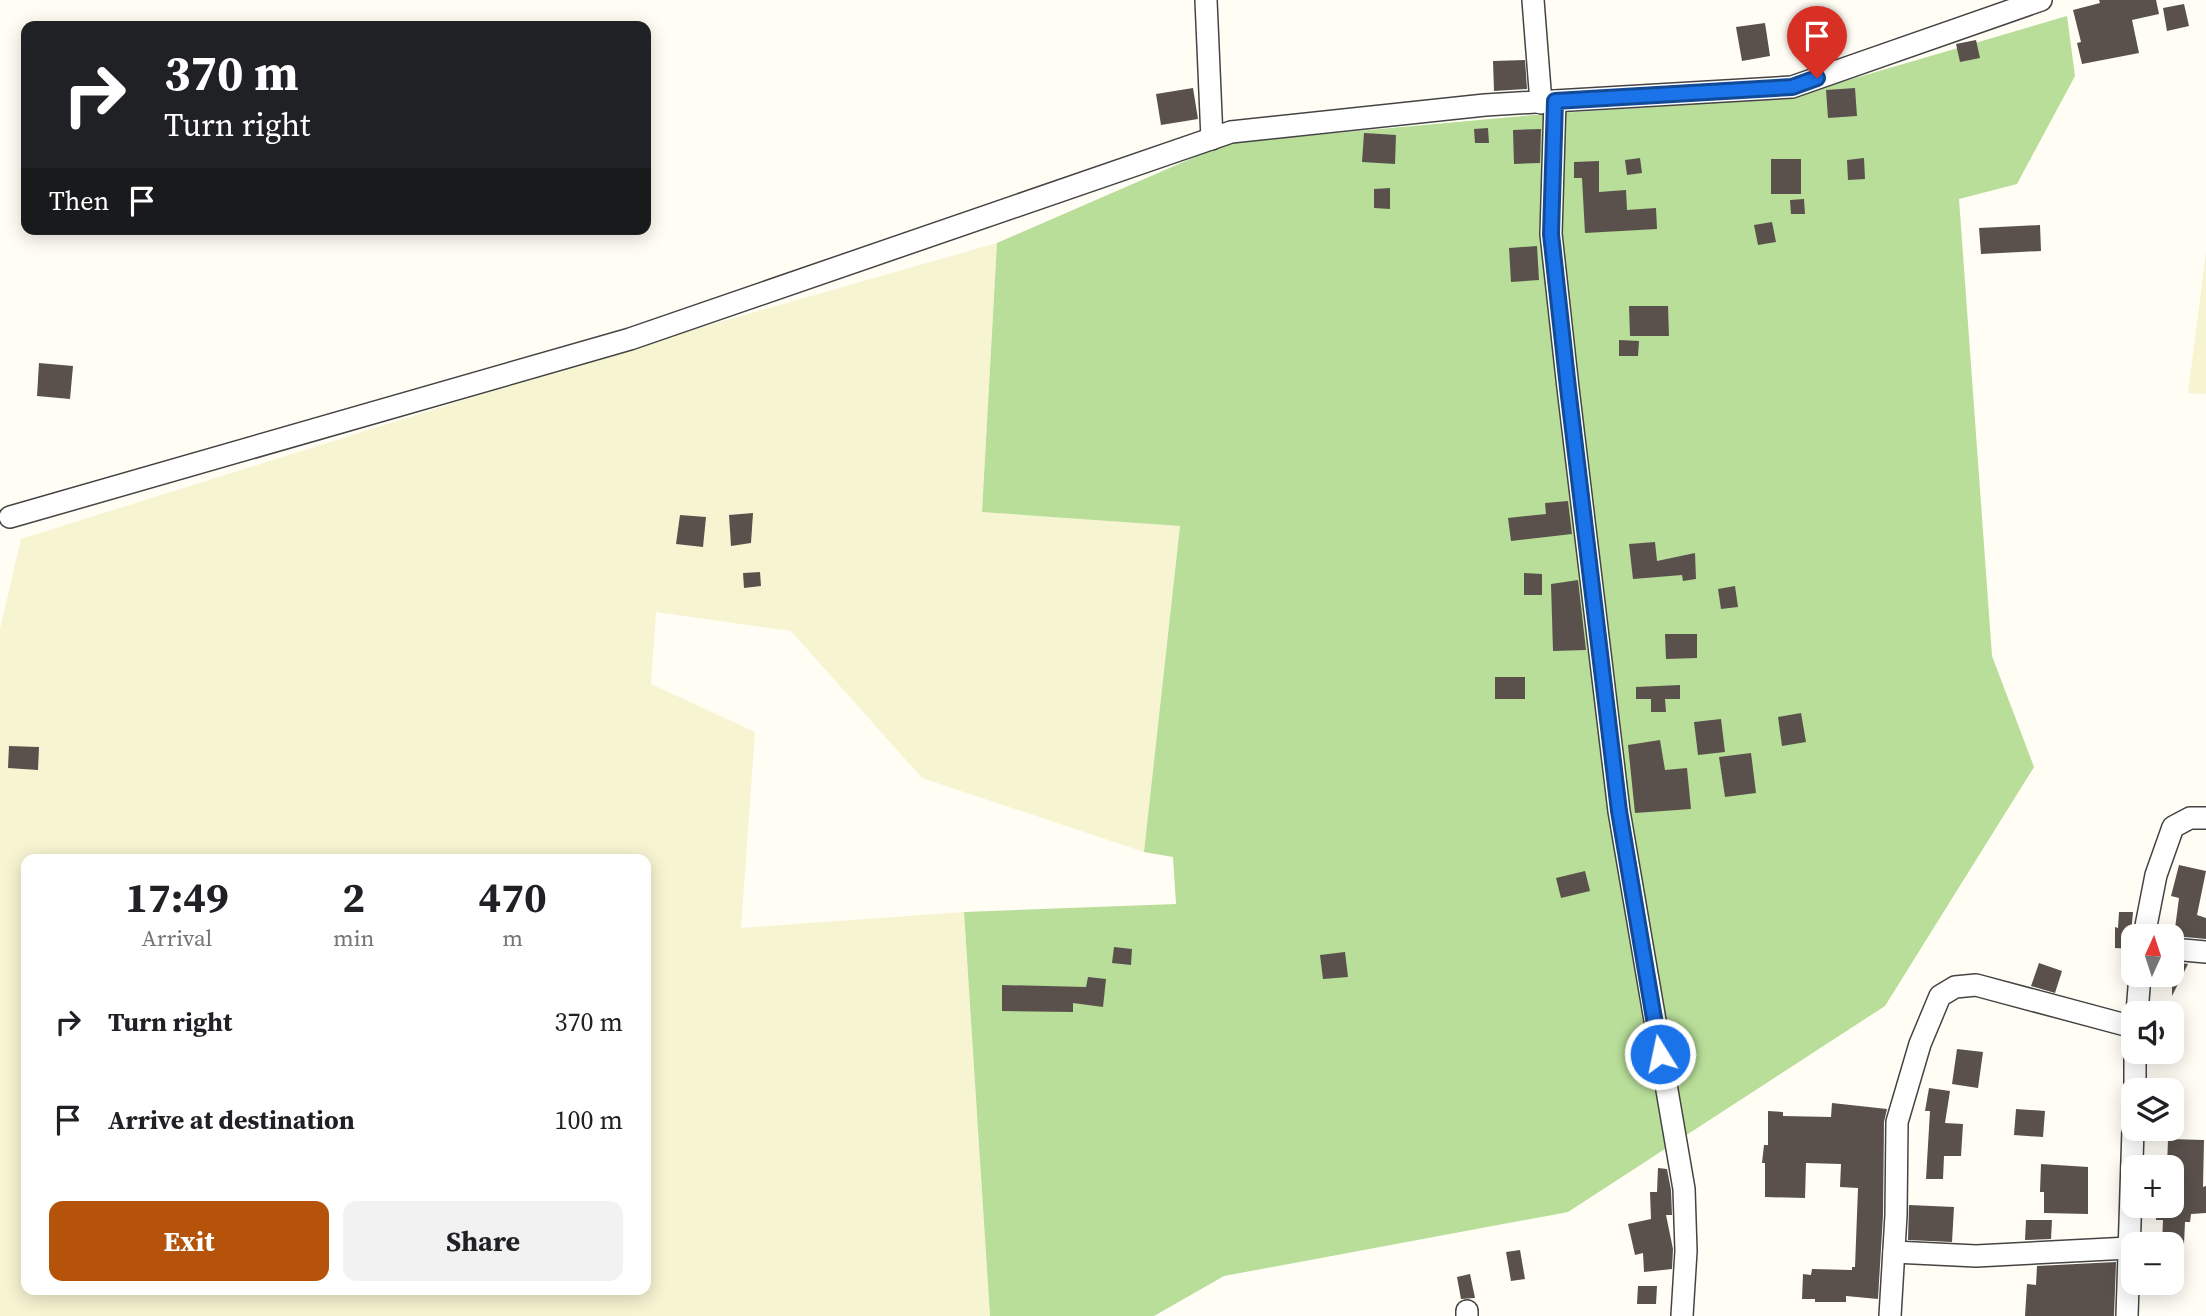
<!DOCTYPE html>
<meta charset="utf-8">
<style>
:root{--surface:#fff;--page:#f2f2f2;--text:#202124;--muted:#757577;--accent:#b45309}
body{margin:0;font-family:"Source Serif 4",serif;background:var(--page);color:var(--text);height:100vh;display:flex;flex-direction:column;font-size:26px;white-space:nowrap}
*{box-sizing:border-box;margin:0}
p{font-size:23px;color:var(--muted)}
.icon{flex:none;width:38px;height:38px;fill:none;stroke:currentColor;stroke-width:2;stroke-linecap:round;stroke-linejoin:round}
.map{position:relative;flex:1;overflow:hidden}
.panel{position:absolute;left:21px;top:854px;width:630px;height:441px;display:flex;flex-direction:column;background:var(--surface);border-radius:14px;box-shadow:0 4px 18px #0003}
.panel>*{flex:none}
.top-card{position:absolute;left:21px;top:21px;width:630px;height:214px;border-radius:14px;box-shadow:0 4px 18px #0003;background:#202124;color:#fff;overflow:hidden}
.needle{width:46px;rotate:3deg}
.fabs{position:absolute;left:2121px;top:924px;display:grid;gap:14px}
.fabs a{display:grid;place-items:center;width:63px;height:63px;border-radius:14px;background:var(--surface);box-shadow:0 4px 18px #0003;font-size:35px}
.pin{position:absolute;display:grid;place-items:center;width:60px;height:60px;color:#fff;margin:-72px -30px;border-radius:50% 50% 50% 0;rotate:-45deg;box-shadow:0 0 7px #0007}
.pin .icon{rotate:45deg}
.me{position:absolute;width:77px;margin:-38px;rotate:350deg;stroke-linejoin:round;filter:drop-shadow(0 0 5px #0008)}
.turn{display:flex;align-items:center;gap:24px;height:147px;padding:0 28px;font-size:32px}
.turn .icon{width:91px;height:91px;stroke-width:2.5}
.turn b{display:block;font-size:49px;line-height:60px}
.then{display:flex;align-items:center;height:66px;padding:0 28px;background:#0003;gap:14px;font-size:26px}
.eta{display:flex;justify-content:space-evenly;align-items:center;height:119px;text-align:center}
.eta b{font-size:42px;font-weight:700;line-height:49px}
.button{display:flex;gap:14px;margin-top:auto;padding:14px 28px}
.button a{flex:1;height:80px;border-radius:14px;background:var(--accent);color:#fff;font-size:28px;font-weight:700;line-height:80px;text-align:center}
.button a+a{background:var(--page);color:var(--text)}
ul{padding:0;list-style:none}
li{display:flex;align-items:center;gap:21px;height:98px;padding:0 28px}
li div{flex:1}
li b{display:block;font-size:26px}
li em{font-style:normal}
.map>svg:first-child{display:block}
.farmland{fill:#f7f4d2;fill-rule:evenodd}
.forest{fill:#b8de99}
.building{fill:#5a514c}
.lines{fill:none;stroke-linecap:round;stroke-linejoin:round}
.street-casing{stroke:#444;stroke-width:24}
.street{stroke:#fff;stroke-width:21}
.route-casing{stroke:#114b97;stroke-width:18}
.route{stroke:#1a73e8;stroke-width:12}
</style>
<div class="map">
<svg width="2206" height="1316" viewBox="0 0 2206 1316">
<rect width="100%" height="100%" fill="#fffdf4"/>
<g class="farmland">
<path d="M997,243L982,512L1180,526L1144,852L922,778L791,631L656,612L651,684L755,732L741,928L964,912L990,1316H0V629L21,539L636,346ZM26,859H646V1290H26Z"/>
<path d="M2206,252V394L2188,393Z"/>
</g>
<path class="forest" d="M2067,16L2075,76L2017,184L1959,199L1992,656L2034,767L1885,1006L1568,1212L1224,1276L1154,1316H990L964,912L1176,904L1173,857L1144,852L1180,526L982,512L997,243L1227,143L1545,114L1787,98Z"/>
<g class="building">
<path d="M2099,0H2156L2159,14L2132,20L2139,53L2082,64L2077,43L2081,42L2073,10L2100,3Z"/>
<path d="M2184,4L2189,26L2167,31L2163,8Z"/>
<path d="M1765,23L1770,56L1742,61L1736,27Z"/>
<path d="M1976,40L1980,58L1960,62L1956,44Z"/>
<path d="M1525,60L1527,89L1494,91L1493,61Z"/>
<path d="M1193,88L1198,119L1161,125L1156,94Z"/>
<path d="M1855,88L1857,116L1828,118L1826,90Z"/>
<path d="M1488,128L1489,143H1475L1474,129Z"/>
<path d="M1541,129L1540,163L1514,164L1513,130Z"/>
<path d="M1364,133L1396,135L1395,164L1362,162Z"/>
<path d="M1640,158L1642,173L1627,175L1625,160Z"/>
<path d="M1864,158L1865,179L1848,180L1847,160Z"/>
<rect x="1771" y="159" width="30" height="35"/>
<path d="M1599,161V192L1626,190L1627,210L1656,208L1657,229L1585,233L1582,178H1574V162Z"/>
<path d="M1390,188V209L1374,208V189Z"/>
<path d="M1804,199L1805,214H1791L1790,200Z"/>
<path d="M1772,222L1776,242L1758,245L1754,225Z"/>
<path d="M2040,225L2041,251L1981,254L1979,228Z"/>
<path d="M1537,246L1539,280L1511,282L1509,248Z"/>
<path d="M1629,306H1668L1669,336H1630Z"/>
<path d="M1619,340L1639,341L1638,356H1619Z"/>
<path d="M39,363L73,366L70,399L37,396Z"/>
<path d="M1568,501L1572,534L1511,541L1508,518L1546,514L1545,503Z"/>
<path d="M753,513L751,543L731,546L729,515Z"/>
<path d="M680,515L706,517L703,547L676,544Z"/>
<path d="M1655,542L1657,561L1695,553L1696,579L1683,581L1682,575L1633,579L1629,544Z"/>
<path d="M760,572L761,586L744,588L743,573Z"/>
<path d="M1524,573L1542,574V595H1524Z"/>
<path d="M1578,580L1586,650L1553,651L1551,584Z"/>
<path d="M1735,586L1738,607L1721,609L1718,589Z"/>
<path d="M1665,634H1697V658L1666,659Z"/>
<rect x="1495" y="677" width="30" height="22"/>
<path d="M1680,685V699H1665L1666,712H1651V699H1636V687Z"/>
<path d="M1801,713L1806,742L1782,746L1778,717Z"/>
<path d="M1721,719L1725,752L1698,755L1694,722Z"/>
<path d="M1660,740L1665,770L1687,768L1691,809L1635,813L1628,745Z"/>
<path d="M9,746L39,747L38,770L8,768Z"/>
<path d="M1751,753L1756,793L1725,797L1719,757Z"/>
<path d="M2179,865L2206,871L2197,915L2206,918V939L2174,936L2179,898L2171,896Z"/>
<path d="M1585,871L1590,891L1561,898L1556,878Z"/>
<path d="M2119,912H2133L2131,934L2133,949L2115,948V927L2118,928Z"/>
<path d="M1114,947L1132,949L1131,965L1112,963Z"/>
<path d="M1345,952L1348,977L1323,979L1320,955Z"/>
<path d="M2172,962L2188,964L2172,996Z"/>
<path d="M2039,963L2062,971L2055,993L2031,986Z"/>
<path d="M1088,977L1106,979L1103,1007L1073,1003V1012L1002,1011V985L1086,987Z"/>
<path d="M1957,1049L1983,1052L1978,1088L1952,1084Z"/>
<path d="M1929,1088L1950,1091L1945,1123L1963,1124L1961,1156H1944L1943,1179H1926L1930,1111H1925Z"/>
<path d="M1832,1103L1887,1109L1884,1122L1883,1215L1878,1299L1846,1296V1302H1815V1299H1802L1803,1274L1811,1275L1812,1269L1852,1270V1267H1855L1858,1188L1840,1187L1841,1164L1806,1163L1805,1198L1765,1197V1163H1762L1764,1145H1768V1111L1783,1112V1116L1831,1117Z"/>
<path d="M2016,1109L2045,1111L2043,1137L2014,1135Z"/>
<path d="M2168,1139L2204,1140L2203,1187L2206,1186V1213L2191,1214L2190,1222H2185L2184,1244H2162L2163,1220H2156L2157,1206H2172V1167H2167Z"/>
<path d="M2041,1164L2088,1167V1214L2044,1213V1192H2040Z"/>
<path d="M1658,1168L1667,1169L1671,1190L1672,1215H1666L1673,1249L1672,1269L1644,1272L1643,1253L1635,1255L1628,1224L1651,1219L1650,1192H1657Z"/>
<path d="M1909,1205L1954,1207L1952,1242L1908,1240Z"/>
<path d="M2026,1220H2052L2051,1239L2025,1240Z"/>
<path d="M1520,1250L1525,1279L1511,1281L1506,1252Z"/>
<path d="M2116,1262L2114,1316H2025L2027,1284L2036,1285L2037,1266Z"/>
<path d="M1470,1274L1475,1298L1461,1299L1457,1277Z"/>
<path d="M1638,1286H1657L1656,1304H1637Z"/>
</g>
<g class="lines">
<defs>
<g id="street">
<path d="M1206,0L1212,139"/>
<path d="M1533,0L1541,103"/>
<path d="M1555,101L1551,234L1568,388L1619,811L1684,1189L1686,1251L1682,1316"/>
<path d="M10,517L630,339L1231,132L1485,105L1792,87L2041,0"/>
<path d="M2144,936L2156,875L2173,827L2190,818H2206"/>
<path d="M2172,949L2206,952"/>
<path d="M2137,1013L2140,975"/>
<path d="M2135,1090V1052"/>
<path d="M1894,1252L1976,1256L2129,1248"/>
<path d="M1467,1311V1316"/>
<path d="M1890,1316L1896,1215L1897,1122L1920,1044L1940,996L1955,987L1976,985L2133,1027"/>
<path d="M2127,1316L2133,1129"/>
</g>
</defs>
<use href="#street" class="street-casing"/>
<use href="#street" class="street"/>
</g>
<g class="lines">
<defs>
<path id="route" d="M1660,1054L1619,811L1568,388L1551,234L1555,101L1792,87L1817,78"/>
</defs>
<use href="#route" class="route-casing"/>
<use href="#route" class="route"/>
</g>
</svg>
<div class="fabs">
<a><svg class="needle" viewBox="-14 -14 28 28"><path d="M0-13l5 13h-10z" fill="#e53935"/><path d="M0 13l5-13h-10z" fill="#757577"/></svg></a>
<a><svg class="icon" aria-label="sound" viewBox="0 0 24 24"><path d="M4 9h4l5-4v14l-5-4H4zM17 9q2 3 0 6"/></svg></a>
<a><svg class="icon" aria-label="layers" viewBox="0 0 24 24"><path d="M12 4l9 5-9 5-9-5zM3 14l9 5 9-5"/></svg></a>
<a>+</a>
<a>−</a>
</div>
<div class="pin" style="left:1817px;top:78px;background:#d93025"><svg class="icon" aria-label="arrive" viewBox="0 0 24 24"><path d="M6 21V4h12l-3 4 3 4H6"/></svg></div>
<svg class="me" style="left:1660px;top:1054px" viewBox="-20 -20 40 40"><circle r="17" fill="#1a73e8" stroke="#fff" stroke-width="3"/><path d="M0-11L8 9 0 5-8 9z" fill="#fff"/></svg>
<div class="top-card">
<div class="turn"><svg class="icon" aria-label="right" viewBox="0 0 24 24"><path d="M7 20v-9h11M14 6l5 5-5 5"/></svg><div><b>370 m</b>Turn right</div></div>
<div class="then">Then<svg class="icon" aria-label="arrive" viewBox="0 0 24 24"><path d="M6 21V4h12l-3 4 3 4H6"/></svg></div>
</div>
<section class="panel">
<div class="eta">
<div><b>17:49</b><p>Arrival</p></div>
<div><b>2</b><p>min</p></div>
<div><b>470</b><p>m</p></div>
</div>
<ul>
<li><svg class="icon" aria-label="right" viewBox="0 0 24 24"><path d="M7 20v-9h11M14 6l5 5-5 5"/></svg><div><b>Turn right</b></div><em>370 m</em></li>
<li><svg class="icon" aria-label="arrive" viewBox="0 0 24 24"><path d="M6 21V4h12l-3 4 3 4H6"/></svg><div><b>Arrive at destination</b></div><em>100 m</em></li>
</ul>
<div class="button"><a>Exit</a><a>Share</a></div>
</section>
</div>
